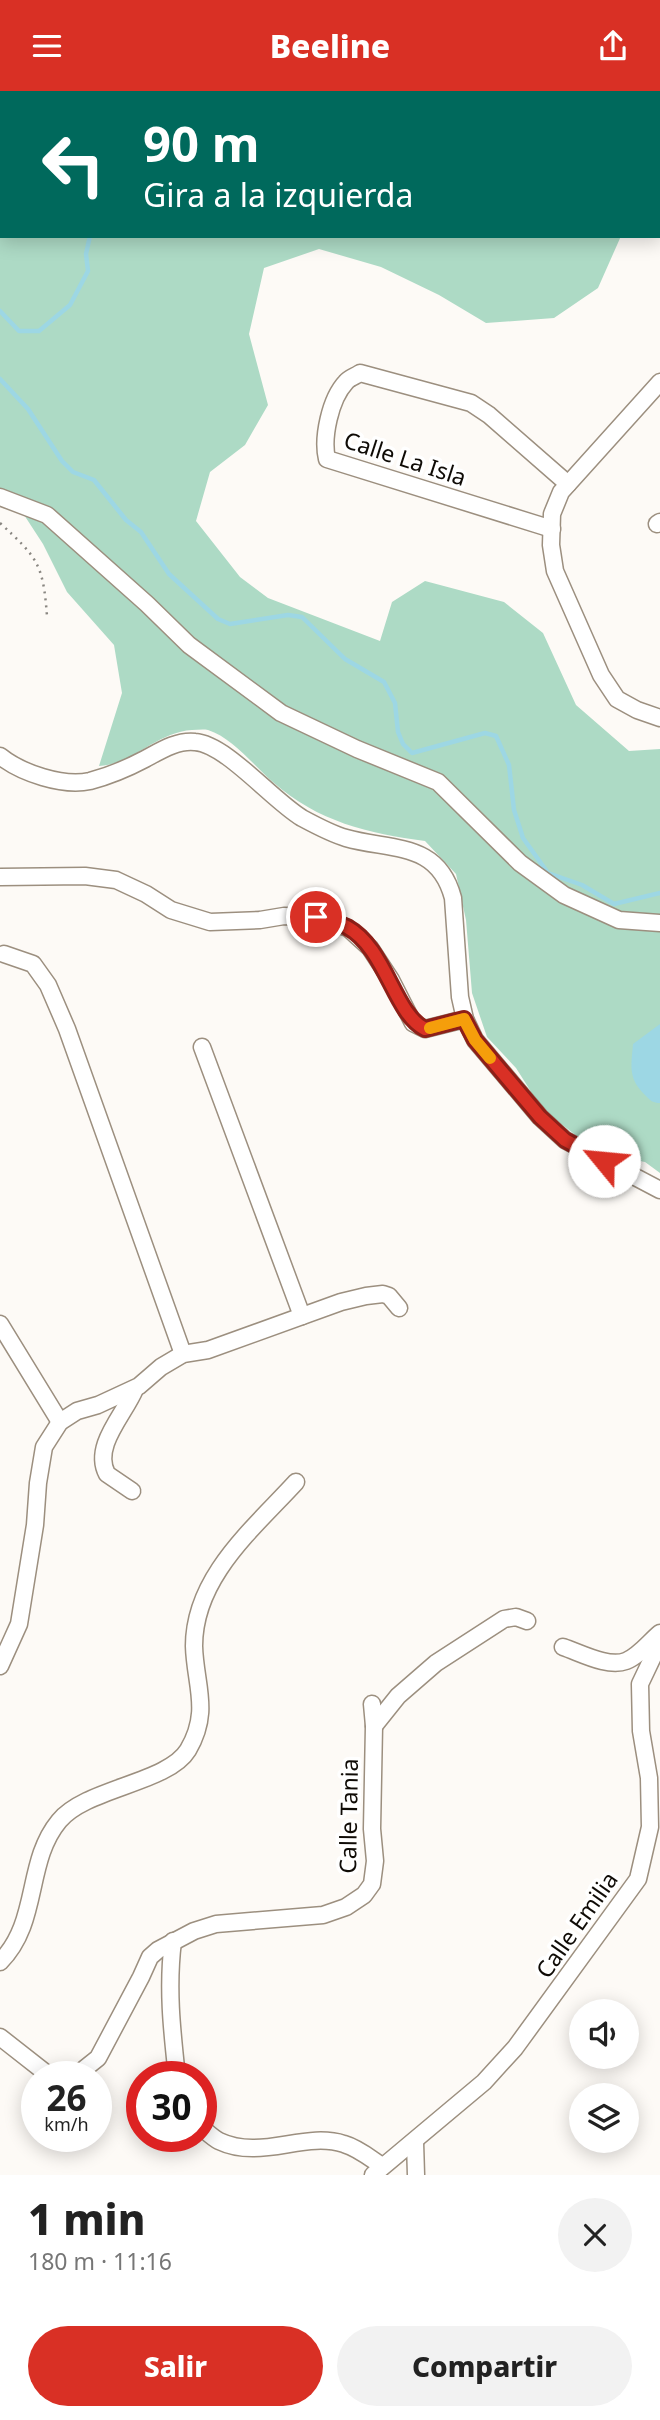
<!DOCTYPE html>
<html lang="es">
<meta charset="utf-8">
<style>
:root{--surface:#fff;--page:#f2f2f2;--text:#222;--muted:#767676;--accent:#d93025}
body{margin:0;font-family:"Noto Sans",sans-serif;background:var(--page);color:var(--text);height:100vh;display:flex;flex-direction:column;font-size:26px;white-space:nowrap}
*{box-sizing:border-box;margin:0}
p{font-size:23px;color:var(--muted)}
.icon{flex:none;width:38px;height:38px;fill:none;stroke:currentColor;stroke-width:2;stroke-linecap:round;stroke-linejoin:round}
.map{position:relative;height:2084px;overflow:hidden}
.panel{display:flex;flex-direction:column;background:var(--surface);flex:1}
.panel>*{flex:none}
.hud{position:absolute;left:0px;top:0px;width:662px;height:147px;box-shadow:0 4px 18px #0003;background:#00695c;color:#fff;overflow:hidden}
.controls{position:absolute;left:569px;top:1908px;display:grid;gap:14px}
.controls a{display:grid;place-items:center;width:70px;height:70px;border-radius:50%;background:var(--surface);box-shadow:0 4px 18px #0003;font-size:35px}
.speed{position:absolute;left:21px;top:1970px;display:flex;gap:14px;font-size:35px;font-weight:700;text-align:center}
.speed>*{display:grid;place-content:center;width:91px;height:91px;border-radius:50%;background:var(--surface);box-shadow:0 4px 18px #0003;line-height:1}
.speed small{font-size:18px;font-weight:400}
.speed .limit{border:10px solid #d22;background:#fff;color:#111}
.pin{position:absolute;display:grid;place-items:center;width:60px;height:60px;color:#fff;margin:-30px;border:4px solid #fff;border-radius:50%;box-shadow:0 2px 7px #0007}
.me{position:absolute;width:77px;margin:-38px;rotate:298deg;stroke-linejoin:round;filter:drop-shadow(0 0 5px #0008)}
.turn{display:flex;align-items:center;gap:24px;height:147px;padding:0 28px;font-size:32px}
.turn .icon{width:91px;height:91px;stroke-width:2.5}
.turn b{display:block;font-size:49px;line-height:60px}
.round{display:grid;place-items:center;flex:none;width:74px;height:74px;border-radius:37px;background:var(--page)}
.headline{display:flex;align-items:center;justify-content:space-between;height:119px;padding:0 28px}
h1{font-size:42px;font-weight:800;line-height:52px}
.button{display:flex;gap:14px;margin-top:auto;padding:14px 28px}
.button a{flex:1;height:80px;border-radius:42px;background:var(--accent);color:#fff;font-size:28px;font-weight:800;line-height:80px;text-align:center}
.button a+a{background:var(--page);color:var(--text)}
header{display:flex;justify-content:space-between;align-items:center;height:91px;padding:0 28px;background:var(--accent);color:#fff;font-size:32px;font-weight:800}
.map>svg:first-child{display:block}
.green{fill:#addac5}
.water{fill:#9dd7e4}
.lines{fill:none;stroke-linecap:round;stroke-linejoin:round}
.stream{stroke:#9dd7e4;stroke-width:4.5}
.minor-casing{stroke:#9c8f7f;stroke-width:19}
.path{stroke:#898681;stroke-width:2.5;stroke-dasharray:2 5;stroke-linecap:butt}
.minor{stroke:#fff;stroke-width:16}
.route-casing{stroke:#8d1f18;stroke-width:18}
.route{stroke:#d93025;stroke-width:12}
.slow{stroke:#f59e0b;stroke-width:12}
.labels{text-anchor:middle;stroke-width:7;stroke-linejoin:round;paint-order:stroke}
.street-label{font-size:23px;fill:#0f0b06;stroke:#fff}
</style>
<header><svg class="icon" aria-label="menu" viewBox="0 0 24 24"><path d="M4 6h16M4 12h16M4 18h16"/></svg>Beeline<svg class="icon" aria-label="share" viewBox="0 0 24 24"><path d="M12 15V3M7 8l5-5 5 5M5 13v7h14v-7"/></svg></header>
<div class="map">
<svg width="660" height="2084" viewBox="0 0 660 2084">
<rect width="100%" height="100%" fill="#fdfaf6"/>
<g class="green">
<path d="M79,0H647L644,2H77Z"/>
<path d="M2,93V145H621L598,197L554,227L486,232L439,204L381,176L319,158L264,177L249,243L268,314L245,354L210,381L196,430L240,486L268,507L380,550L392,511L425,490L504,511L543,542L576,614L629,660L660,658V1082L645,1071L618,1066L582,1049L542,1018L516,977L487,946L472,902L466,829L456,783L425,750C369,743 317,730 274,692C254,675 233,647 208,639C203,638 197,639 192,639C157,641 133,673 99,675L122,602L114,554L67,501L43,453L15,410L0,399V95Z"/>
</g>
<path class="water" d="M660,933V1012C653,1012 651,1010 646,1005C628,988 631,976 633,953Z"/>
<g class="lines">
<g class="stream">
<path d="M520,2L521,0"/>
<path d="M0,220L19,240H39L70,214L88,180L86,163L90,145"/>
<path d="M0,288L28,318L62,370L73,381L94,389L126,429L141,441L169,483L218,528L230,533L288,524L302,526L345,568L384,591L395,612L398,641L403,653L412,662L485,642L496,645L509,674L514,719L523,747L548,782L582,794L614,813L660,802"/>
</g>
<defs>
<g id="minor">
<path d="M60,2L62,0"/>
<path d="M0,80L2,77"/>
<path d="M660,291L561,401L552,423L551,454L555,480L601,584L617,608L637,619L660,627"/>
<path d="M0,406L47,424L147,513L189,554L281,622L357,658L438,691L520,772L564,804L619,829L660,832"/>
<path d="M657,433L660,431"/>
<path d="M552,438L327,368C322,347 330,308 346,291C349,287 356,285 360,282L471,312L489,324L568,393"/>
<path d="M0,665C21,682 63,696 90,690C109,685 128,677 145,668C160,660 177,649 195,651C226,653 272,709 302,727C315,734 332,743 346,747C392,760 438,750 453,807L460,906L465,928L475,949L540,1026L565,1049L660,1099"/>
<path d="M0,786L85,785L116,789L146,803L171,819L210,831L260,829L284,825L316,826L348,837L370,857L391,889L413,932L425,938L465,928"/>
<path d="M4,863L33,873L48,894L67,938L183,1263"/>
<path d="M202,956L302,1225"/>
<path d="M0,1233L60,1331"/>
<path d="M132,1400L107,1383C92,1355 125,1323 135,1298"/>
<path d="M563,1556C581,1562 608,1577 626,1570C639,1565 650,1550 660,1542"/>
<path d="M0,1575L19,1533L35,1434L38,1392L44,1356L60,1331L77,1320L98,1314L139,1295L161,1276L183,1263L208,1259L341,1211L366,1205L383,1203L389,1205L399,1217"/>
<path d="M374,1635L398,1605L436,1572L504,1528L516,1526L527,1530"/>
<path d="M173,1850C167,1897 172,1940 177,1986"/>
<path d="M0,1871C40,1831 25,1771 59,1730C86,1697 168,1692 188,1659C211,1620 195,1594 194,1555C194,1486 253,1438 296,1391"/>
<path d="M0,1946L51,1986"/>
<path d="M69,1986L83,1979L98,1967L141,1886L150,1866L158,1859L194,1840L216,1833L323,1824L346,1816L364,1804L372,1793L375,1770L372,1738L374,1635L372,1613"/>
<path d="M201,2036C207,2041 213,2047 219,2050C261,2070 304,2040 344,2053C358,2057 370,2067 382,2075"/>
<path d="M415,2051L416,2084"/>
<path d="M373,2084L484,1991L515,1957L638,1788L650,1736L649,1687L641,1640L640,1593L660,1551"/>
</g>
</defs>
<use href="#minor" class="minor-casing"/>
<path class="path" d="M0,432C38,467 43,473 47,525"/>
<use href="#minor" class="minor"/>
</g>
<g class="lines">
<defs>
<path id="route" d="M316,826C326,829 337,831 347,836C386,857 394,923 425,938L464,928L475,949L540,1026L565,1049L604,1070"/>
</defs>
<use href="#route" class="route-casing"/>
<use href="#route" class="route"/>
<path class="slow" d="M430,937L464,928L475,949L490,967"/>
</g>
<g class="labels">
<g class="street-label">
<text transform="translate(405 368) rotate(18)" y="8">Calle La Isla</text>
<text transform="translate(349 1725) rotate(-89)" y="8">Calle Tania</text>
<text transform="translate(577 1834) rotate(-55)" y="8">Calle Emilia</text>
</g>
</g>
</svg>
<div class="controls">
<a><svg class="icon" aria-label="sound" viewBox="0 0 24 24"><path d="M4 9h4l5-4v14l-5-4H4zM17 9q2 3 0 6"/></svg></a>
<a><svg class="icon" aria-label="layers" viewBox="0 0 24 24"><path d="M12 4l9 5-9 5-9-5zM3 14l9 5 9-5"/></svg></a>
</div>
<div class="speed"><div>26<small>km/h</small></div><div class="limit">30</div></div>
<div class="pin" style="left:316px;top:826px;background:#d93025"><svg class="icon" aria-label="arrive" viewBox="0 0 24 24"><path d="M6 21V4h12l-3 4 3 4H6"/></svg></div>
<svg class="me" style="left:604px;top:1070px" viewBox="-20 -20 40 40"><circle r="19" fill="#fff"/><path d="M0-13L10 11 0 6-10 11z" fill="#d93025"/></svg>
<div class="hud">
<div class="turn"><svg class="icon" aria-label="left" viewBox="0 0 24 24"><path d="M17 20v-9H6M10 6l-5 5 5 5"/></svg><div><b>90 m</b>Gira a la izquierda</div></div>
</div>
</div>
<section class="panel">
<div class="headline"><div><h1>1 min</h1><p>180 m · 11:16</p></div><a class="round"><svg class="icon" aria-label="close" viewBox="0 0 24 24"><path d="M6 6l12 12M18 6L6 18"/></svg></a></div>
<div class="button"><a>Salir</a><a>Compartir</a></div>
</section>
